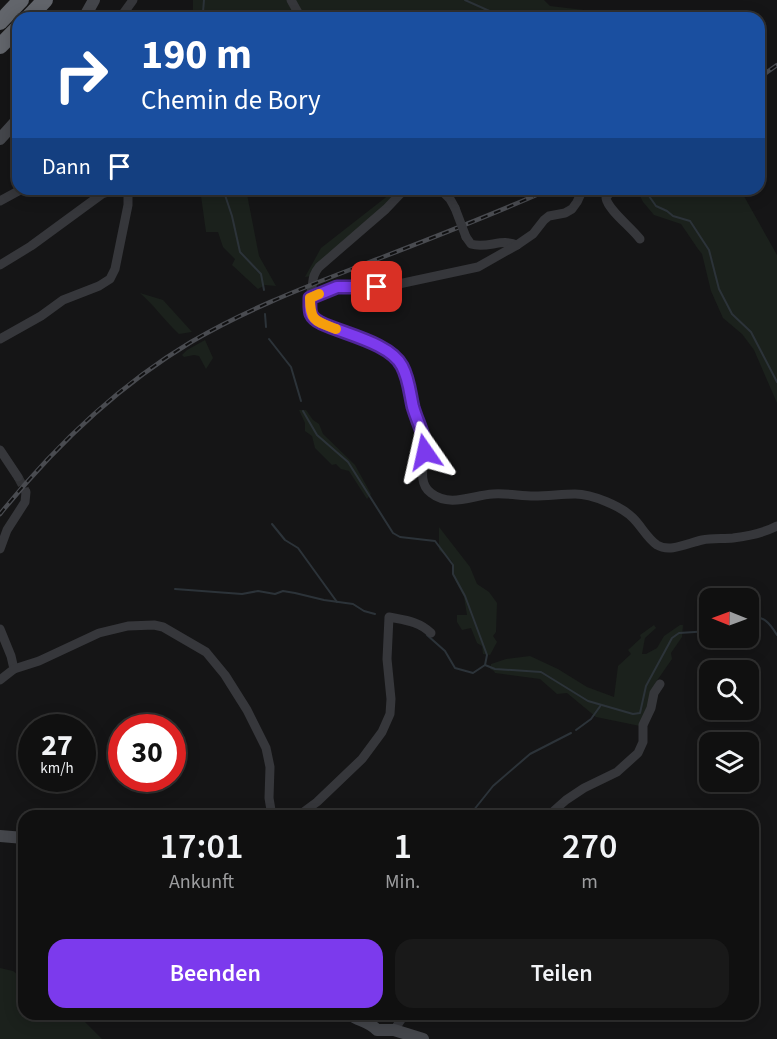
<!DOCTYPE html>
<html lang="de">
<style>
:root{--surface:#101010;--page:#191919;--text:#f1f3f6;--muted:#9c9d9f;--line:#303030;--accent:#7c3aed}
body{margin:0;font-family:"Source Sans 3",sans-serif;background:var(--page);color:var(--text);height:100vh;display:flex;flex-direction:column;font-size:22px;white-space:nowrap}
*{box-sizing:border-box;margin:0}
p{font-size:20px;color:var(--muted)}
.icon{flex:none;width:33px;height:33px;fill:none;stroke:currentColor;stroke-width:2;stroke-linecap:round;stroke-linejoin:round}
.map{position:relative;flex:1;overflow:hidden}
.side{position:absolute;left:18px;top:810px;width:741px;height:210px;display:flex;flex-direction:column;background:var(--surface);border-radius:18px;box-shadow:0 3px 15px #0003,0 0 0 2px var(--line)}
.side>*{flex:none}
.guide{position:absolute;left:12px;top:12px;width:753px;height:183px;border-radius:18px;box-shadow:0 3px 15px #0003,0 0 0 2px var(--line);background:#1a4fa0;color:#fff;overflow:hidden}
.needle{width:39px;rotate:271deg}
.fabs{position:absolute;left:699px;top:588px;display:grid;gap:12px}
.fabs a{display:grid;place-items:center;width:60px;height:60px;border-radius:12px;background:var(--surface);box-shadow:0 3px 15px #0003,0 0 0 2px var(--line);font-size:30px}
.speed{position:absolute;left:18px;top:714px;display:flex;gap:12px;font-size:30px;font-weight:700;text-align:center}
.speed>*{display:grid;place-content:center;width:78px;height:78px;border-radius:50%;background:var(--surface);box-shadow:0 3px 15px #0003,0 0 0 2px var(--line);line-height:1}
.speed small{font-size:15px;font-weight:400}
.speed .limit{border:9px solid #d22;background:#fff;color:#111}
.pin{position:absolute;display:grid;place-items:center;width:51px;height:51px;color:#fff;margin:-26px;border-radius:12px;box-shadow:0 3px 9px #0006}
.me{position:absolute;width:66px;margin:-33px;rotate:349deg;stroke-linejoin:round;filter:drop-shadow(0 0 4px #0008)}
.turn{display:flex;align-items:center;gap:21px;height:126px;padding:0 30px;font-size:27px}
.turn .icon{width:78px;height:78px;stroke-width:2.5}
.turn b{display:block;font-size:42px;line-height:51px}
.then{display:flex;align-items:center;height:57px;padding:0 30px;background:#0003;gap:12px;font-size:22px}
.eta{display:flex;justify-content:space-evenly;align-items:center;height:102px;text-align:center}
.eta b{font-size:36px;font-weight:600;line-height:42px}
.button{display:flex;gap:12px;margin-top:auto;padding:12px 30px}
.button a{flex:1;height:69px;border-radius:18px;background:var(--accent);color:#fff;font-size:24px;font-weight:600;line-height:69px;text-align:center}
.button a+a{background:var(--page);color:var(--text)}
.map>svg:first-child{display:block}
.green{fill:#1b211c}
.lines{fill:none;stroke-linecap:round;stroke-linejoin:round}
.stream{stroke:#2c3339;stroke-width:2}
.street-tunnel{stroke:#323336;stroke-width:9;stroke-dasharray:9 4.5;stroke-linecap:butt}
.street{stroke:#36373b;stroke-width:9}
.secondary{stroke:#44464b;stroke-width:12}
.highway{stroke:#62656b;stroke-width:16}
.rail-casing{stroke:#494b50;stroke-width:4.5}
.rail{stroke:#101011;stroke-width:2;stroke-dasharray:7;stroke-linecap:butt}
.street-bridge{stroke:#36373b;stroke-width:9}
.route-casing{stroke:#51269a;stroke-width:15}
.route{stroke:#7c3aed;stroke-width:10}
.slow{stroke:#f59e0b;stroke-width:10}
</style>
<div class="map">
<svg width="777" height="1039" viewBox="0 0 777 1039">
<rect width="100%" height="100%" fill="#151516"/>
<g class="green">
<path d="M193,0H544L550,6L609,13L617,18H190L193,9Z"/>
<path d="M200,189H246L259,256L276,286L265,285L258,289L232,265L235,259L223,247L218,232H206Z"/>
<path d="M394,189H406L312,276L305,277L321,248L385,198Z"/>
<path d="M640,189H740L777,255V403L754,350L742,334L723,318L711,291L702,254L698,249L681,224L654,215L643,202L640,196Z"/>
<path d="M140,293L163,300L192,332L179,334C165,321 154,305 140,293Z"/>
<path d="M205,340L213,358L206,369L199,356L194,355L184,357L182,355L187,350Z"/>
<path d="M299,410H306L313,420L319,424L323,434L355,465L371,494L367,499L349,471L341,469L336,464L332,465L315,448L312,436L305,431V423Z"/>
<path d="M439,527L470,567L477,584L489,592L497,603L496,632L493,636L497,642L490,655L483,654L482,646L477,643L471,628L462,630L457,622V615H467L464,597L455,580L452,561L439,550Z"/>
<path d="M654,625L656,628L645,638L642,654H646L657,648L664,636L680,625H683L682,637L671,653L672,659L656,682L640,726L596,717L567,693L557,694L540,679L495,673L494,671L490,669L491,664L506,659L530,656L558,669L587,687L614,697L618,666L631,654L628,650L641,638L640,635Z"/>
<path d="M0,968L13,971L23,979L17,988L24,997V1014H72L84,1021L102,1039H0Z"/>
</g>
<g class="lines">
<g class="stream">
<path d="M204,0L203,12L207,18"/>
<path d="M465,0L505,18"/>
<path d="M223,189L232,216L240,252L261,274L264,290"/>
<path d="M647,189L649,196L656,206L667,211L673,216L690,221L709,250L719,289L732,314L751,332L777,382"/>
<path d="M265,314L266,327"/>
<path d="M269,339L291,367L301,401"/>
<path d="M303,411L317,435L348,462L393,533L400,537L435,541L453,565V574L465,596L487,655L485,665"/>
<path d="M272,524L285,540L298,548L337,602"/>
<path d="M175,589L242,594L258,591L275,594L283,591L295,593L324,600L353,604L364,611L375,614"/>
<path d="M748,616C764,616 769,622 777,635"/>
<path d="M427,635L445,651L455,668L473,673L485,665"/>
<path d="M485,665L495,669L541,672L588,701L633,714L640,713L646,686L672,638L679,633L710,631"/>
<path d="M576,730L591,719L601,705"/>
<path d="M469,816L493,786L530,754L571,733"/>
</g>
<path class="street-tunnel" d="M18,477L26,492"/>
<g class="street">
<path d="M291,0L301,18"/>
<path d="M120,18L133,0"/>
<path d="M405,189L386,209L319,267C311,277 314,281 311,292C310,298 308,308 311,314C319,332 382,339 398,360C410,374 409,394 415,411C418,422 423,431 425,442C427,457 415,482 431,493C450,508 473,495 493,494C507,493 521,496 534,496C548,496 562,494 575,494C592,494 621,506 633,518C642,527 647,538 657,545C670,553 688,543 702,540C712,538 723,539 733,538C748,536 764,533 777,526"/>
<path d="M440,189L450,199L455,208"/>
<path d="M612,189L606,198C608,210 631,227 640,239"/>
<path d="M0,201L22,189"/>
<path d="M466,237L471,244C487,249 502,238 517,245"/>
<path d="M0,265L31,246L102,194L116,189"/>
<path d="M310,298L337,287L394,285L478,267L517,245L533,234L544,220L549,216L565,213L572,209L577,202L583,189"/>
<path d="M0,339L41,316L63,300L99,286L110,279L115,269L128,205V189"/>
<path d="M0,450L18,477"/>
<path d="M0,549L7,530L25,502L26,492"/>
<path d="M0,629L11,656L14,669"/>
<path d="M0,680L14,669L39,661L99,633L128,626L154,625L163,627L206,652L225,675L247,710L266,748L270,767L269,798L272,816"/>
<path d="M298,816L317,802L362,759L382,732L390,714L391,699L387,659L389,617C404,620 419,621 431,633"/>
<path d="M548,816L566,800L584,788L617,772L638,753L643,742V725L651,708L654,693L660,684"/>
<path d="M394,1030L405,1014"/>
</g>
<g class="secondary">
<path d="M84,18L94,0"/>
<path d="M0,139L18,119"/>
<path d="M0,836L24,838"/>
<path d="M349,1014C358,1021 369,1021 377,1030H394L423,1039"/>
</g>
<g class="highway">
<path d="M28,18L45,0"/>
<path d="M0,22L21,0"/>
<path d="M0,46L18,28"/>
</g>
<defs>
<g id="rail">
<path d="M759,78L777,65"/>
<path d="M0,514C55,446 116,387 191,342C242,312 297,290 352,269C419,243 485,218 550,189"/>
</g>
</defs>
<use href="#rail" class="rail-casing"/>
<use href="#rail" class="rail"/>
<path class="street-bridge" d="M455,208L466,237"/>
</g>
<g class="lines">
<defs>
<path id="route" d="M377,287H337L310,298C310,311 308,316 321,323C344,334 390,343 402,366C409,379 410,394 413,407C418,424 425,434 425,452"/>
</defs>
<use href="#route" class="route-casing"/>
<use href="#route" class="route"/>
<path class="slow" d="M319,294L310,298C310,321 315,321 336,329"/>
</g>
</svg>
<div class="fabs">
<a><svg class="needle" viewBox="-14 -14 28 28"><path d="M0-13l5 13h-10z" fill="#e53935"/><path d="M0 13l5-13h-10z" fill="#9c9d9f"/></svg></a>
<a><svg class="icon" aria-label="search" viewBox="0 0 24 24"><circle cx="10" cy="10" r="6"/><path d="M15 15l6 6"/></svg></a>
<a><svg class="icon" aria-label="layers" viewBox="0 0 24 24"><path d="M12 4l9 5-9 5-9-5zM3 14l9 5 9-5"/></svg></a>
</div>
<div class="speed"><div>27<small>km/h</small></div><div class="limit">30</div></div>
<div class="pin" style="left:377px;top:287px;background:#d93025"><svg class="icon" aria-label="arrive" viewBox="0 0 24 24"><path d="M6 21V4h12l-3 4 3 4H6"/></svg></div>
<svg class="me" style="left:425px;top:452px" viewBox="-20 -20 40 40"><path d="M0-17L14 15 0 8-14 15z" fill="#7c3aed" stroke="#fff" stroke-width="4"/></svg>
<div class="guide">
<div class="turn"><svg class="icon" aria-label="right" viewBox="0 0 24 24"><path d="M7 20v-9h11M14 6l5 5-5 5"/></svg><div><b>190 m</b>Chemin de Bory</div></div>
<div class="then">Dann<svg class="icon" aria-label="arrive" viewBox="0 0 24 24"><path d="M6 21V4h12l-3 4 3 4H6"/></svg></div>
</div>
<section class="side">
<div class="eta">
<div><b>17:01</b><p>Ankunft</p></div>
<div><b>1</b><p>Min.</p></div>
<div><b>270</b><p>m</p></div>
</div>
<div class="button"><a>Beenden</a><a>Teilen</a></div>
</section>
</div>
